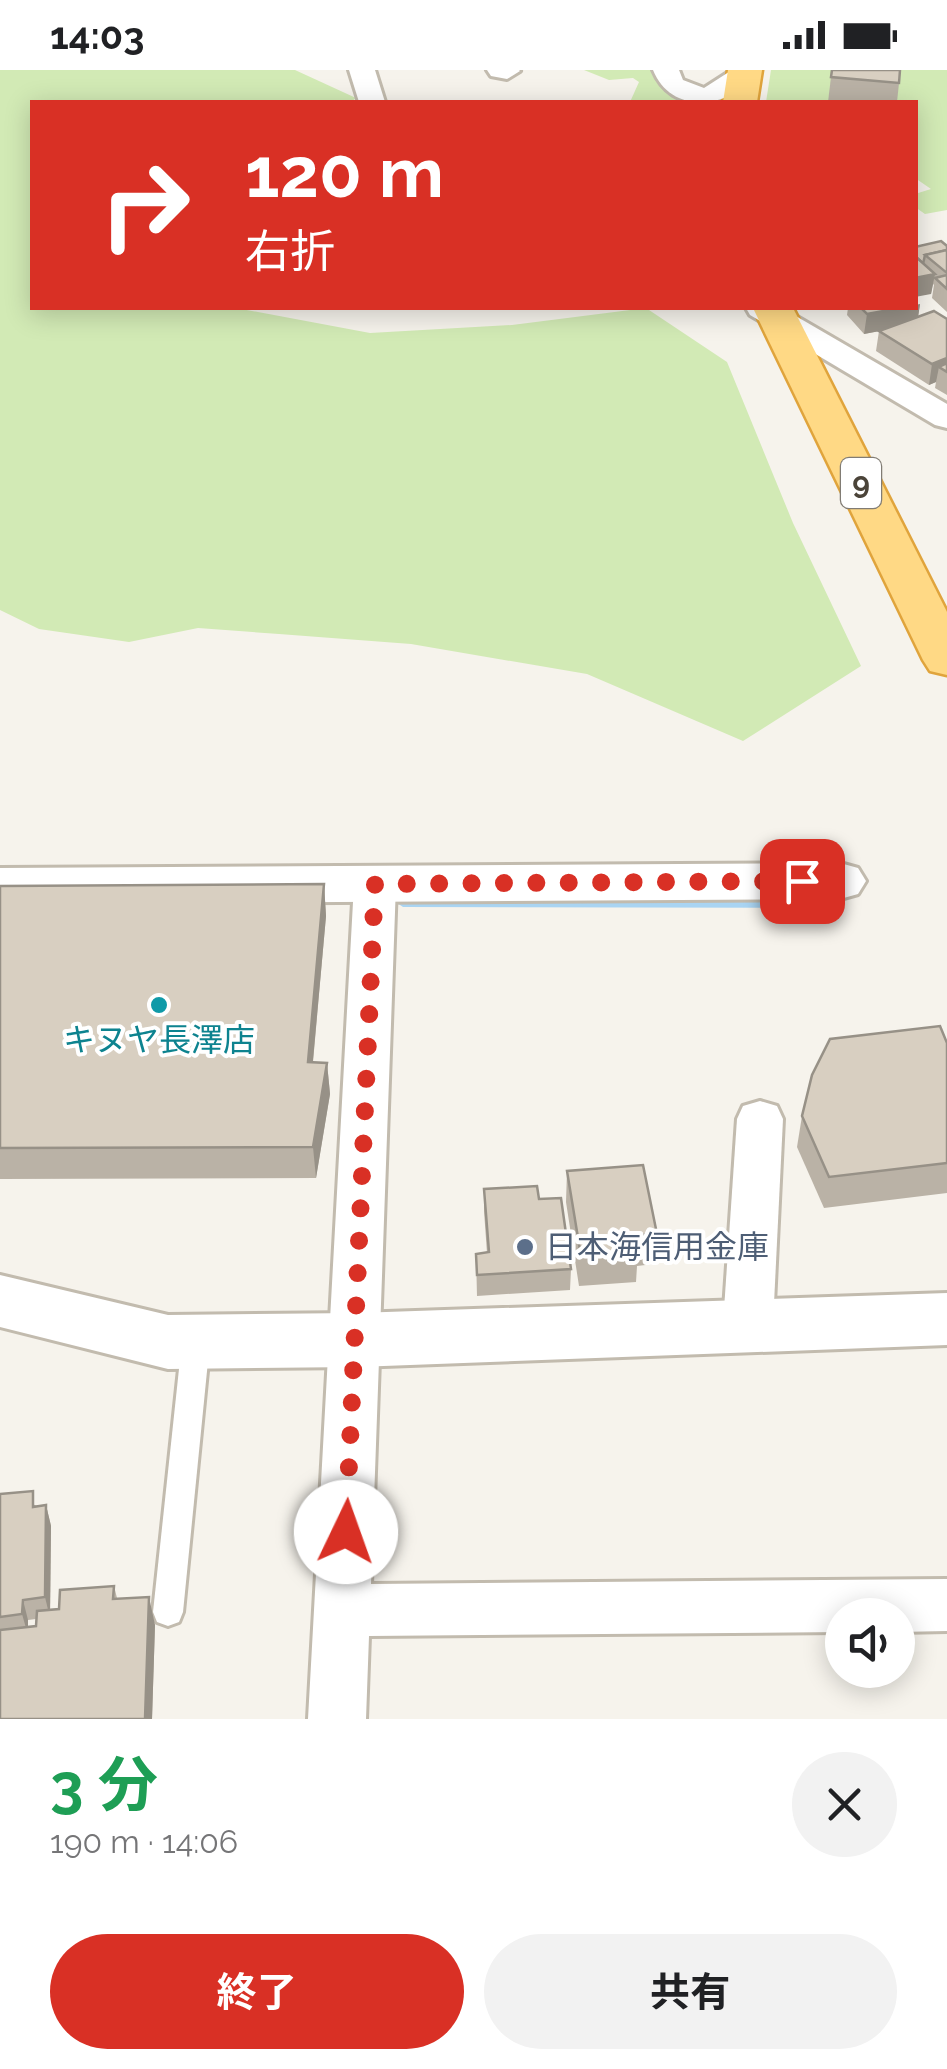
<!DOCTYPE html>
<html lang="ja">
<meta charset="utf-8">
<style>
:root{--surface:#fff;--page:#f2f2f2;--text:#202124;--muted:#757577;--accent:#d93025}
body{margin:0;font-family:Raleway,"Noto Sans JP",sans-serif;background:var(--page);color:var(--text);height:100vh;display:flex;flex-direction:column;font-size:38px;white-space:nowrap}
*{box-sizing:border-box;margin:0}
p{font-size:32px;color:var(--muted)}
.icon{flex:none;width:55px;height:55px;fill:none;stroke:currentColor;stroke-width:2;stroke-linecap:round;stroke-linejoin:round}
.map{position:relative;height:1649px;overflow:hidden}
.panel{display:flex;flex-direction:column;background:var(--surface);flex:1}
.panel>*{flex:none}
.guide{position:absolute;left:30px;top:30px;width:888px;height:210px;border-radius:0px;box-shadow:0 5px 25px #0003;background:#d93025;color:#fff;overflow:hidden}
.buttons{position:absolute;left:825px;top:1528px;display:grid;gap:20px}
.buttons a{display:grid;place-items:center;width:90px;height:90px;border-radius:50%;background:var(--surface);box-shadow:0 5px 25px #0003;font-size:50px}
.pin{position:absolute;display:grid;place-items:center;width:85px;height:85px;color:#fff;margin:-42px;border-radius:20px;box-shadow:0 5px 15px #0006}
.me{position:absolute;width:110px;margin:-55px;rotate:3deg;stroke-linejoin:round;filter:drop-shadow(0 0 8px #0008)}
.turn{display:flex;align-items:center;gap:35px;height:210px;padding:0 50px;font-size:45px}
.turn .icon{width:130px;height:130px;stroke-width:2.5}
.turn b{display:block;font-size:70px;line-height:85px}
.round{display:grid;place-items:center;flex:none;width:105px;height:105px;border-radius:52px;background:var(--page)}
.head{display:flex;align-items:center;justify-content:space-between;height:170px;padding:0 50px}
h1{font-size:60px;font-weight:700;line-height:75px;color:#1e9e55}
.cta{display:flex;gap:20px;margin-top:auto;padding:20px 50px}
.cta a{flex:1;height:115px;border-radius:60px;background:var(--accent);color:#fff;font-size:40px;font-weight:700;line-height:115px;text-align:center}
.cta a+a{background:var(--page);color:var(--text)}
.status{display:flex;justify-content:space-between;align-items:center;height:70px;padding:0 50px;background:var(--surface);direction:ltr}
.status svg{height:28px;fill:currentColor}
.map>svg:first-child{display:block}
.green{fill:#d2eab5}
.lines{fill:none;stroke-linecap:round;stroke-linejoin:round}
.stream{fill:#a9d4f2;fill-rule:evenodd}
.service-casing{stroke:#c2bbae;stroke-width:6}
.minor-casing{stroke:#c2bbae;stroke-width:6}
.tertiary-casing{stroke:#c2bbae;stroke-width:6}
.trunk-casing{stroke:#e0a43c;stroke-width:5}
.service{fill:#fff;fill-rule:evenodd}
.minor{fill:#fff;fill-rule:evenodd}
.tertiary{fill:#fff;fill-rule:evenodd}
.trunk{fill:#ffd985;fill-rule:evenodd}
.wall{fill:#bab2a6;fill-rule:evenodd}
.shaded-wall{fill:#979187}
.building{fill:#d8cfc1;stroke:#979187;stroke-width:2.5}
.route{stroke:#d93025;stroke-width:18;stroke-dasharray:0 32.4}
.culture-dot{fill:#0f9aa8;stroke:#fff;stroke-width:4}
.service-dot{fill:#5c6f8a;stroke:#fff;stroke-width:4}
.labels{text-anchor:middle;stroke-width:8;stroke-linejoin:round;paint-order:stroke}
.shield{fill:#fff;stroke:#817c74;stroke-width:2.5}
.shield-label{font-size:30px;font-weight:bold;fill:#4b4439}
.culture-label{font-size:32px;fill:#0d838f;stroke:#fff}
.service-label{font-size:32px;fill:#4e5e75;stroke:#fff;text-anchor:start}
</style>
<div class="status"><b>14:03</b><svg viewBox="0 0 49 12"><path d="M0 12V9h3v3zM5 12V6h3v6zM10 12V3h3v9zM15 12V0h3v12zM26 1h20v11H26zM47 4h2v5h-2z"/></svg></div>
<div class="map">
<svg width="947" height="1649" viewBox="0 0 947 1649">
<rect width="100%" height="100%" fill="#f6f3ec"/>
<g class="green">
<path d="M0,0H295L356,28L351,32H32V238H236L370,263L512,255L646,238L727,292L793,453L861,596L743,671L587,604L411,574L279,564L198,558L129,572L39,559L0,540Z"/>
<path d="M584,0H680L685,15L695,28L691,32H630L639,12L633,8L609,10Z"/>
<path d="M771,0H947V140L925,144L915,137V124L931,119L915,108V32H766Z"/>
</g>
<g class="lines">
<path class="stream" d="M403,829L837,830L843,834L837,838L403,837L397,833Z"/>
<defs>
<path id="service" d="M196,1260L206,1263L210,1271L183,1542L179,1552L168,1556L157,1552L153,1542L182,1271L186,1263Z"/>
<g id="minor">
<path d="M349,0H375L385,32H359Z"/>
<path d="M487,0H519L520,1L507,9L491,6Z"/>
<path d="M653,0H679L683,10L704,18L732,0H754L757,4C728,40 671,45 653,0Z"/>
<path d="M746,238H782L947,334V358L935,355L750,245Z"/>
<path d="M375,799L390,804L396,814L371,1514L947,1509V1561L898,1562V1545H842V1562L369,1566L366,1649H308L354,814L360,804Z"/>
<path d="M760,1031L777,1036L783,1049L773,1254L766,1269L748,1275L730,1269L723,1254L737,1049L743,1036Z"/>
</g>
<g id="tertiary">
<path d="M840,793L858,798L866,811L858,824L840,829L0,834V798Z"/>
<path d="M0,1205L168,1245L357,1243L947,1223V1275L357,1297L168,1299L0,1257Z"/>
</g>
<g id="trunk">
<path d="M728,0H762L757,32H723Z"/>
<path d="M753,238H793L947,542V605L930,601L923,590Z"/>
</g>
</defs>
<use href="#service" class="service-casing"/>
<use href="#minor" class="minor-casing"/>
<use href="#tertiary" class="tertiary-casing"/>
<use href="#trunk" class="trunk-casing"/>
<use href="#service" class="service"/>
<use href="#minor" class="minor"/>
<use href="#tertiary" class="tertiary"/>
<use href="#trunk" class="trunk"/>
</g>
<g class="wall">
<path d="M831,7L899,13L897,32H828Z"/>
<path d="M947,176V242L932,228L934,215L933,214L931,224L915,177Z"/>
<path d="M920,234L918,247L947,249V325L935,318L936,312L929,315L876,281L879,261L864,264L847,245L848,238H915Z"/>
<path d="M324,814L326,846L313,992L327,993L330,1024L316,1108L0,1109V816Z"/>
<path d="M947,973V1123L824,1138L797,1077L802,1046Z"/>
<path d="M567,1101L657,1164L654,1194L637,1196L636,1212L579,1216L566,1132Z"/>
<path d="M484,1119L539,1129L571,1199L570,1220L477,1226L476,1184L487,1183L484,1141Z"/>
<path d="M0,1424L38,1436L46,1435L51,1456L50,1540L59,1539L114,1516L117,1528L155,1555L152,1649H0ZM36,1549V1556L28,1557V1550Z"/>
</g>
<g class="shaded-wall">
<path d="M935,204L931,224L915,227V208Z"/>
<path d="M920,234L917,254L864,264L867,244L900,238H915V235Z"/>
<path d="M947,288V302L939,297L936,312L929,315L932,294Z"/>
<path d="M324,814L326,846L310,1023L308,992Z"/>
<path d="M327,993L330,1024L316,1108L313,1077Z"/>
<path d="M46,1435L51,1456L50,1548L45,1527Z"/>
<path d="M149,1527L155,1555L152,1649H145Z"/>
<path d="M23,1530L28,1550V1565L22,1544Z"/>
</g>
<g class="building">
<path d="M832,0H900L899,13L831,7Z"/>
<path d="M941,171L947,176V180L925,185L923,194L915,186V177Z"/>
<path d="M947,180V203L925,185Z"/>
<path d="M915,186L935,204L915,208Z"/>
<path d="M947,205V219L935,208Z"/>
<path d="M861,238H900L867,244Z"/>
<path d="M934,241L947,249V288L932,294L879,261Z"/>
<path d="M947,293V302L939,297Z"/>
<path d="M324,814L308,992L327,993L313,1077L0,1078V816Z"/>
<path d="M940,956L947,973V1093L829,1107L802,1046L812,1005L830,969Z"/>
<path d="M643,1095L657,1164L635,1165L638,1182L581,1186L567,1101Z"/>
<path d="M537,1116L539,1129L561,1128L571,1199L477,1205L476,1184L489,1182L484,1119Z"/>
<path d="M33,1421V1437L46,1435L45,1527L23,1530L22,1544L0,1547V1424Z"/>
<path d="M114,1516L113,1529L149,1527L145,1649H0V1560L36,1556L37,1541L59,1539L60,1520Z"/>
</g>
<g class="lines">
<path class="route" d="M346,1462L375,814L802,811"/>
</g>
<circle class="culture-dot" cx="159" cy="935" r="10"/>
<circle class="service-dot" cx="525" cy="1177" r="10"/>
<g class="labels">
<rect class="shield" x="841" y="388" width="40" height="50" rx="8"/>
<g class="shield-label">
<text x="861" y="423">9</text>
</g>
<g class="culture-label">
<text x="159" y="981">キヌヤ長澤店</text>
</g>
<g class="service-label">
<text x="545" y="1188">日本海信用金庫</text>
</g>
</g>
</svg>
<div class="buttons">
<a><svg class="icon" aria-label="sound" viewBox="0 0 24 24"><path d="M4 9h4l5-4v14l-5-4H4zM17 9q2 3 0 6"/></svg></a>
</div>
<div class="pin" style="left:802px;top:811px;background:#d93025"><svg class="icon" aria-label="arrive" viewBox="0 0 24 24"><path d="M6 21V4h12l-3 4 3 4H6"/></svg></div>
<svg class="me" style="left:346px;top:1462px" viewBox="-20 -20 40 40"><circle r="19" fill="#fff"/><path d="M0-13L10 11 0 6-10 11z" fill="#d93025"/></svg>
<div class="guide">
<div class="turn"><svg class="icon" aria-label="right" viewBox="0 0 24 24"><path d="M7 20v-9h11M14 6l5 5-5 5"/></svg><div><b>120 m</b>右折</div></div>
</div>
</div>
<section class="panel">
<div class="head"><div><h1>3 分</h1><p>190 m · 14:06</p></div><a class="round"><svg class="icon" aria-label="close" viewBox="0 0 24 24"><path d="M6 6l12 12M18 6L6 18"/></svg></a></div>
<div class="cta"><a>終了</a><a>共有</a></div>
</section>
